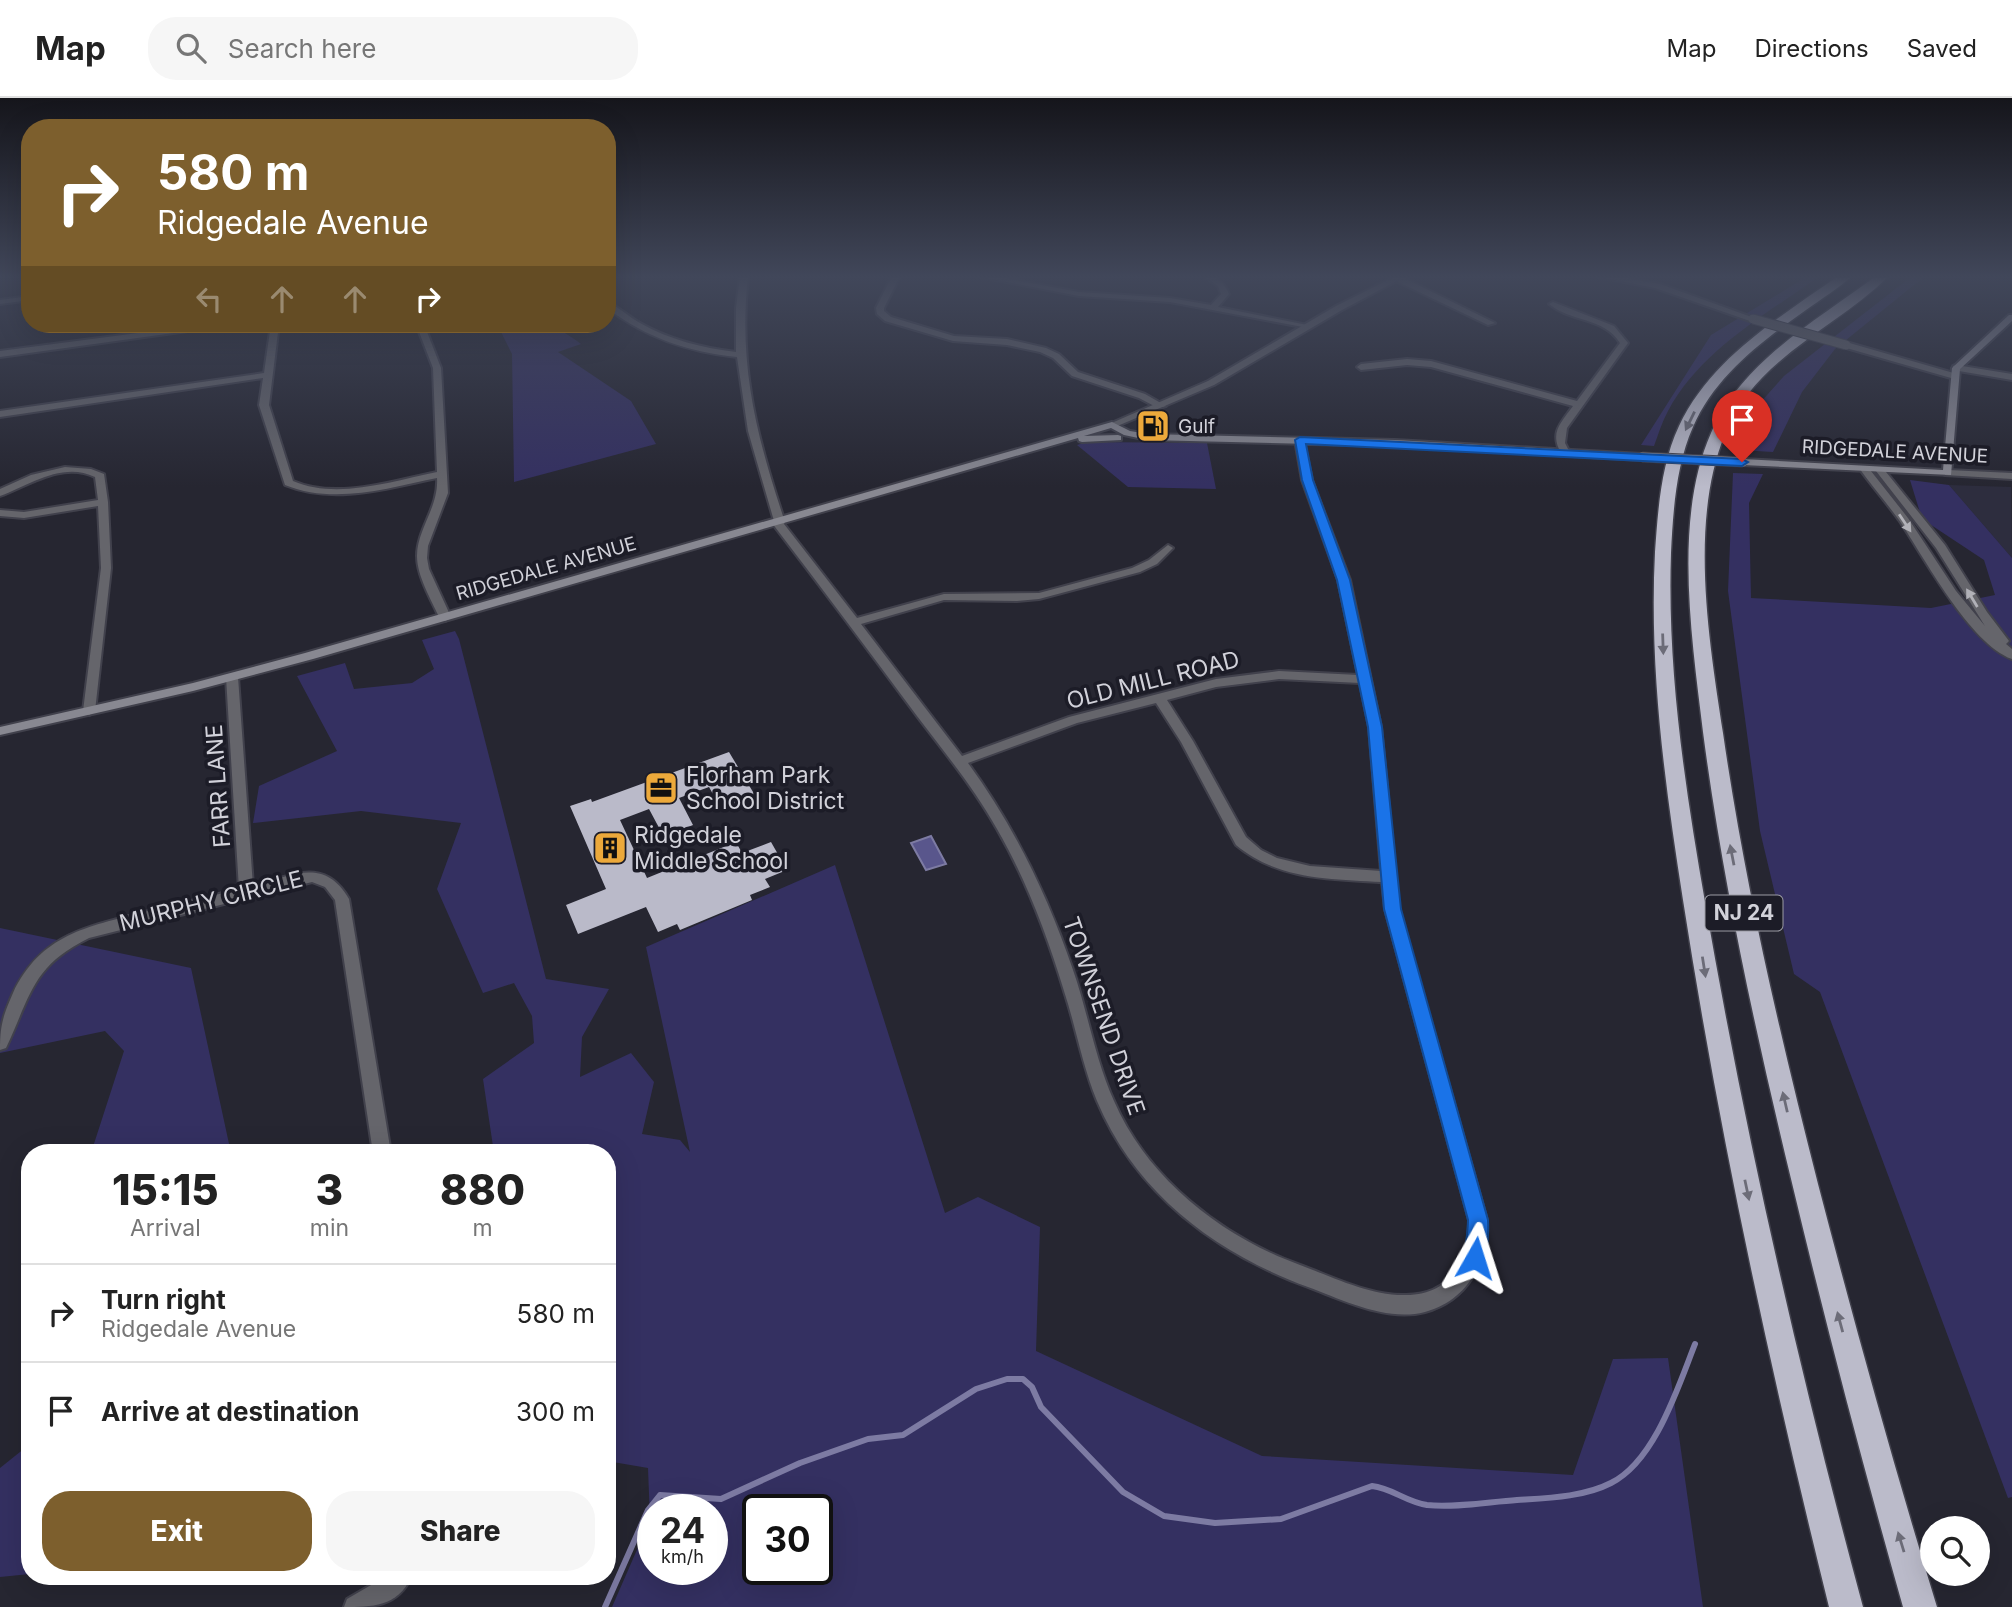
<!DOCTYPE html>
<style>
:root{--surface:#fff;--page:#f6f6f6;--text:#222;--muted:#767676;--line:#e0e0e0;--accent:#7d5f2d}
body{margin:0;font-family:Inter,sans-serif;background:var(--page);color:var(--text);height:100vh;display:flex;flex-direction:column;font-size:26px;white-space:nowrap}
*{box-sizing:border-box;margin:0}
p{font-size:23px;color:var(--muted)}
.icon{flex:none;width:38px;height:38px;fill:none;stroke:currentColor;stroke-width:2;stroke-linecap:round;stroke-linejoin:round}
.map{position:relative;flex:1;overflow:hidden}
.panel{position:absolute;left:21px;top:1046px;width:595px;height:441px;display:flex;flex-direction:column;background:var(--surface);border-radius:28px;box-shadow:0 7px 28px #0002}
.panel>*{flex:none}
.banner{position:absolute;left:21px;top:21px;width:595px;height:214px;border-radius:28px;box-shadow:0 7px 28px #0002;background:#7d5f2d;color:#fff;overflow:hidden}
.tools{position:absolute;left:1920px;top:1418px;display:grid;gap:14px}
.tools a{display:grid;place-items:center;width:70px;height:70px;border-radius:50%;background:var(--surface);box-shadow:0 7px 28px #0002;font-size:35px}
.speed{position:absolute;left:637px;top:1396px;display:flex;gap:14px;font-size:35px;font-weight:700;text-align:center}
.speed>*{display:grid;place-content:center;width:91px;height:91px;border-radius:50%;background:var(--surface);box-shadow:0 7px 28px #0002;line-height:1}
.speed small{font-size:18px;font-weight:400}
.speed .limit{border:4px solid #111;border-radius:10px;background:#fff;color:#111}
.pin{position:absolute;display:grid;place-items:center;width:60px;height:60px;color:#fff;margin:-72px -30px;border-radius:50% 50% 50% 0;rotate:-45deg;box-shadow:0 0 7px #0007}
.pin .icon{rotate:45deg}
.me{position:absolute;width:77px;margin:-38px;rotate:6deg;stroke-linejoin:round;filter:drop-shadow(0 0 5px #0008)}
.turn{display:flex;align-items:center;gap:24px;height:147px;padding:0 21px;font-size:32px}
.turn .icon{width:91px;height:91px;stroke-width:2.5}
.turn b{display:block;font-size:49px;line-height:60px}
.lanes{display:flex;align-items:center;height:66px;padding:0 21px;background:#0003;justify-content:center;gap:35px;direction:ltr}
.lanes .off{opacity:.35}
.eta{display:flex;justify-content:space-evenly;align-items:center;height:119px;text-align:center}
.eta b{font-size:42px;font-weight:800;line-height:49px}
.button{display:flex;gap:14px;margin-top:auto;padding:14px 21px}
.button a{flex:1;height:80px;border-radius:28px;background:var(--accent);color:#fff;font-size:28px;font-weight:800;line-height:80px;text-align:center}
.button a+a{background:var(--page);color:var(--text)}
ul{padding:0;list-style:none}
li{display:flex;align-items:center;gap:21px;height:98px;padding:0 21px;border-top:2px solid var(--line)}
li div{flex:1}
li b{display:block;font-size:26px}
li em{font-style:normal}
header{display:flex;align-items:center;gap:42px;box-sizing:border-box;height:98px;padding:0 35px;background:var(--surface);border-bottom:2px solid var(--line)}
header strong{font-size:33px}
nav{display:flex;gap:38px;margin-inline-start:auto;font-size:24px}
.search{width:490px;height:63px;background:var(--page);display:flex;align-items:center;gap:18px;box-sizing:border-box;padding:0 24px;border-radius:28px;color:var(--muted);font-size:26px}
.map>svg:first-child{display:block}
.built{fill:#2d2d3e}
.green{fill:#343061;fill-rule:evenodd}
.water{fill:#59568c;stroke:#7d7ba3;stroke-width:2}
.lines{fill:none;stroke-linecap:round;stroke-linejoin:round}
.stream{stroke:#7d7ba3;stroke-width:6}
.building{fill:#babac9}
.minor-casing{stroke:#41414c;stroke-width:4}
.tertiary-casing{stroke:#41414c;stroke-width:4}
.secondary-casing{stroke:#41414c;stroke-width:4}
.motorway-casing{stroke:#41414c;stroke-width:3}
.minor{fill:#65656b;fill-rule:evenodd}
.tertiary{fill:#65656b;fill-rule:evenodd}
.secondary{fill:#888891;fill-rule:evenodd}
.motorway{fill:#bbbbca;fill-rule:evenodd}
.minor-bridge-casing{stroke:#41414c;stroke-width:11;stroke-linecap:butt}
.secondary-bridge-casing{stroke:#41414c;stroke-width:11;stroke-linecap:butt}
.minor-bridge{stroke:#65656b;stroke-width:9}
.secondary-bridge{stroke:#888891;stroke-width:9}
.oneway{fill:#6c6c78}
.oneway2{fill:#b1b1b8}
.route{fill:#1a73e8;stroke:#114b97;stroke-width:2}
.labels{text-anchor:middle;stroke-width:7;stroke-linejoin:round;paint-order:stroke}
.far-poi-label{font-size:19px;fill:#d1d1d9;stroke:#1c1c27;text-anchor:start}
.far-street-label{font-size:19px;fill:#d1d1d9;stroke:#1c1c27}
.shield{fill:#1c1c27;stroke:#9b9ba4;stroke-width:2}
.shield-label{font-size:21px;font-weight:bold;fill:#d1d1d9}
.street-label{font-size:23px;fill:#d1d1d9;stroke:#1c1c27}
.poi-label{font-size:23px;fill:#d1d1d9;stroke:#1c1c27;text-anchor:start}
</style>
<header>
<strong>Map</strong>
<div class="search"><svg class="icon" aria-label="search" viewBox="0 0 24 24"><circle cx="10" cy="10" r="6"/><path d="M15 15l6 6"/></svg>Search here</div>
<nav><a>Map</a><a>Directions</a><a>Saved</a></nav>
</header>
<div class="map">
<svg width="2012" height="1509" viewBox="0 0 2012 1509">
<rect width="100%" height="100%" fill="#262631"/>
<path class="built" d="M1949,387L2011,389L2012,460Z"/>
<g class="green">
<path d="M1808,178H1820C1766,216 1700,253 1668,313C1662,324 1658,337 1654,348L1641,347L1711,237Z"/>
<path d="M1912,178H1925L1835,251L1802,294L1773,354L1739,352L1760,305L1784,278Z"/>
<path d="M497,226C534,226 549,221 581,246L558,254L631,303L656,346L514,384L512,256Z"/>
<path d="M1087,344L1207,345L1216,391L1128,389L1077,347Z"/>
<path d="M1733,375L1763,376L1749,405L1751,500L1931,510L1995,497L1984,462L1922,421L1910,382L1949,387L2012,460V1399L2008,1400L1820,894L1794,876L1760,733L1728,493Z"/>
<path d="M455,533L459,541L546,881L609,891L582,939L580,979L631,955L654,984L642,1036L680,1042L690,1054L646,849L835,767L945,1115L978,1099L1040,1129L1036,1253L1262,1358L1573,1377L1613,1261L1668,1260L1703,1509H612L650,1422L648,1370L607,1363V1055H494L483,981L534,945L532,918L514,885L483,895L437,791L461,725L361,713L253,725L259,688L337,653L297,578L345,565L354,591L412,585L434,571L422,542ZM653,1412H712V1472H653ZM758,1412H817V1472H758Z"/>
<path d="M0,830L191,870L231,1055H91L124,953L105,933L0,955Z"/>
<path d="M30,1346V1476L0,1479V1370Z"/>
</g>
<path class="water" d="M931,738L946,766L926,772L911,745Z"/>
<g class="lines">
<path class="stream" d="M605,1509L648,1412L660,1397L721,1401L800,1365L868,1341L903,1337L976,1291L1007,1281H1023L1032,1289L1041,1309L1123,1394L1164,1418L1215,1425L1281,1421L1372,1388C1392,1390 1406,1404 1427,1407C1455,1410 1488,1404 1517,1402C1548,1400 1584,1399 1611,1385C1655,1363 1678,1289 1695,1246"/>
</g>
<path class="building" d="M729,654L756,699L722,712L709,689L679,700L693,727L664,739L649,711L620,722L647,780L736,744L742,755L771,744L787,772L765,781L770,789L750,797L752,802L680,832L677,826L658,834L646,809L578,836L566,807L606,791L570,708L591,701L592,704Z"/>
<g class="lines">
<defs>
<g id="minor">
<path d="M740,178H748C738,267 757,341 785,424L784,426L857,520L944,496L1039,495L1132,470L1149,462L1168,447L1173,450L1157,466L1140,474L1039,501L1017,503L944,502L861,526L962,658L1069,619L1216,581L1279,573L1358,577L1338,482L1302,382L1295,342L1303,340L1312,382L1350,482L1381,629L1399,811L1487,1122C1487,1165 1468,1202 1425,1214C1387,1224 1343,1202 1308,1189C1216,1155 1136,1096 1097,1003C1082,967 1076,929 1064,893C1047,837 1026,781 997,731C974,690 945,655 917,618C869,553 821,489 772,425L774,423L748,333L737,259C689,254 646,240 607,210V204C619,209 629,219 640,225C670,242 703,250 736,254V210ZM1279,581L1360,585L1369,629L1381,773L1310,768L1277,760L1261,752L1246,739L1193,643L1167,602L1216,589ZM1156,605L1181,644L1236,747C1278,782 1330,781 1382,784L1385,811L1469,1122C1469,1162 1451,1197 1406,1197C1370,1198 1333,1179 1300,1167C1222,1139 1147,1080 1114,1003C1095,961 1088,915 1073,872C1048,798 1014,728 968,665L1077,625Z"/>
<path d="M892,178H900L884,210V213L891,219L954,238L1007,241L1046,250L1059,256L1078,274L1145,296L1166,308L1158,310L1139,300L1072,278L1053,260L1040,254L1007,247L953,243L885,223L877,216L876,210Z"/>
<path d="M976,178H993L1079,194L1170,200L1211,207L1221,196L1218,188L1204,178C1217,178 1224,184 1229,196L1218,209L1312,228L1308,230L1170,204L1079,198Z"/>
<path d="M1394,178H1400L1495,225L1488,227L1394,182Z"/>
<path d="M1595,178H1613L1660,186L1757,221L1750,223L1655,190Z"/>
<path d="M30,198V202L0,206V202Z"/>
<path d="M1553,204L1614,228L1628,245L1567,330L1565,345L1570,355L1568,357H1562C1549,335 1560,326 1573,308L1431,269L1407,267L1361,272L1357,269L1361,266L1407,261L1431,263L1577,303L1620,245C1604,219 1570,224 1549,206Z"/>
<path d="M207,226H228L224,228L0,259V253Z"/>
<path d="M271,226H279L269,307L293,383C337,402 392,383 437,374L433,270L416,226H424L441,270L448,395L428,448L427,460L429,471L451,519L449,521L445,523L439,519C431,501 417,478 417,458C417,431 439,409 437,380C388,390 334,407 285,387L259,307L263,280L0,319V313L264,275Z"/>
<path d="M1846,244L1957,276L1958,278L1951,280L1843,249L1842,247Z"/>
<path d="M1956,267L2012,276V282L1953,272V268Z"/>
<path d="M1861,368H1867L1908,420L1956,493L1985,528L1936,450L1876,373V369H1882L1945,447L1987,514L2009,543L2006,546L2012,551V561C1970,546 1924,459 1899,422C1886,404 1872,388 1859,370Z"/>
<path d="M65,369L91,371L104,376L108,404L111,470L95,613L89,617L83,613L101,470L98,408L24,420L0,418V412L24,414L98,402L95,379C63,363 29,387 0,398V391L31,377Z"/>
<path d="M232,575L238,579L253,788C292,778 324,758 349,801L391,1055H373L335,802L325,789L312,784L89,840C32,868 31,897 6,950L0,952C0,927 3,918 13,895C41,836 87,829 144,814C176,807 207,799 239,791L226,579Z"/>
<path d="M385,1479H411C398,1509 371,1509 344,1509L347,1501Z"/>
</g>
<g id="tertiary">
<path d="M1396,178H1406L1342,212L1214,287L1115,329L1107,327L1208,283L1336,208Z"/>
<path d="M1948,372L2012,375V381L1945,377V373Z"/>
</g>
<g id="secondary">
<path d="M2009,217H2012V223L1960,271L1951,377L1743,367L1738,364L1743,361L1943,372L1952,270Z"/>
<path d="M1112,324L1130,333L1148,336L1395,342L1642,356L1647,359L1642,362L1395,348L1148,342L1124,337L1111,330L1084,338L1118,337L1121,338V342L1082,344L1079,343L1078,340L313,561L193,593L0,637V629L193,585L305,555Z"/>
</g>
<g id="motorway">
<path d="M1838,178H1852C1838,191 1821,201 1806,212C1762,243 1715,278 1693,329C1676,367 1673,414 1671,455C1667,572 1685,689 1705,804C1746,1041 1800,1276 1863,1509H1829C1771,1275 1720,1040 1683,802C1665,687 1649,571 1655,454C1658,412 1661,366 1679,328C1711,260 1779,220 1838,178Z"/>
<path d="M1876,178H1889C1834,232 1755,260 1725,336C1689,424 1709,543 1723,635C1745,788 1780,937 1818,1086C1855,1228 1894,1369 1937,1509H1903C1863,1368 1826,1227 1792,1085C1756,936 1723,786 1703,634C1692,542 1673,421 1711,335C1742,263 1816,223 1876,178Z"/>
</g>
</defs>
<use href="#minor" class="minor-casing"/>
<use href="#tertiary" class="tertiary-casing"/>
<use href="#secondary" class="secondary-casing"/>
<use href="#motorway" class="motorway-casing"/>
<use href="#minor" class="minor"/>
<use href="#tertiary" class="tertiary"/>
<use href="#secondary" class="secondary"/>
<use href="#motorway" class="motorway"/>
<defs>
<path id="minor-bridge" d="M1753,221L1846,247"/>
<path id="secondary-bridge" d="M1642,359L1743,364"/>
</defs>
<use href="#minor-bridge" class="minor-bridge-casing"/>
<use href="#secondary-bridge" class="secondary-bridge-casing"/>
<use href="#minor-bridge" class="minor-bridge"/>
<use href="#secondary-bridge" class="secondary-bridge"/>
</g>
<defs><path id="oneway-solid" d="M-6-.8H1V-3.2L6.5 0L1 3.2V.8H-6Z" transform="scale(1.75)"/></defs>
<g class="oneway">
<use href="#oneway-solid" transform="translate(1690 323) rotate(116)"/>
<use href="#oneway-solid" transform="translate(1663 546) rotate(88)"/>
<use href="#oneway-solid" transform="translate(1732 757) rotate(-101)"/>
<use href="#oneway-solid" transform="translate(1704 869) rotate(81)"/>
<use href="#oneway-solid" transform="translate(1785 1004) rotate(-103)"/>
<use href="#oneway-solid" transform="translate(1747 1092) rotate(78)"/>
<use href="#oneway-solid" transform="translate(1840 1224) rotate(-105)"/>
<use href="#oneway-solid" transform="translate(1901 1444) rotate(-107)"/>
</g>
<g class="oneway2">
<use href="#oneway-solid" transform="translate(1905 425) rotate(56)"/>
<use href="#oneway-solid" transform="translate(1972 500) rotate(-121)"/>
</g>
<linearGradient id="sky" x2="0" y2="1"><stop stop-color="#15151b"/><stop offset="0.46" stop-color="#41475a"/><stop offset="1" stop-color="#41475a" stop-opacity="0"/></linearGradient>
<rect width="2012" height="389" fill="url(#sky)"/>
<path class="route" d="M1300,339L1742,361L1748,364L1742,368L1306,346L1313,382L1350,482L1382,629L1401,811L1488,1122C1489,1139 1488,1152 1482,1168L1475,1171L1467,1168C1463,1157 1468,1136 1468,1122L1384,811L1368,629L1337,482L1302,382L1295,342Z"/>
<defs>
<symbol id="fuel-square" viewBox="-11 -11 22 22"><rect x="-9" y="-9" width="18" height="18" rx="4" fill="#eca93b" stroke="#1c1c27"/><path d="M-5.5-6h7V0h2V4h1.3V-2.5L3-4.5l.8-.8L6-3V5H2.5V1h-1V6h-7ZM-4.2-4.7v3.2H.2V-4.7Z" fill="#111"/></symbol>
<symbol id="office-square" viewBox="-11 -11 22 22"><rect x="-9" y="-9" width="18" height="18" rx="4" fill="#eca93b" stroke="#1c1c27"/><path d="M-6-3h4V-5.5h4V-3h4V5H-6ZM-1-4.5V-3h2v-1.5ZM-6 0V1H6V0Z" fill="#111"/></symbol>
<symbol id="building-square" viewBox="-11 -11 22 22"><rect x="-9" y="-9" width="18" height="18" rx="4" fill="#eca93b" stroke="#1c1c27"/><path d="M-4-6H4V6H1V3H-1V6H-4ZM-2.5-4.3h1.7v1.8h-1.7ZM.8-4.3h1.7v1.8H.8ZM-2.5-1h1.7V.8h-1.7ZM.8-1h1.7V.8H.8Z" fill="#111"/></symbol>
</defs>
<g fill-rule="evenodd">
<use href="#fuel-square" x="1134" y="309" width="38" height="38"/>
<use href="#office-square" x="642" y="671" width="38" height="38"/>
<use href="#building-square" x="591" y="731" width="38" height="38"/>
</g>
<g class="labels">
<g class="far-poi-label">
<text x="1178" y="335">Gulf</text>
</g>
<g class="far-street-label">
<text transform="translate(1895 353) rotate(3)" y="7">RIDGEDALE AVENUE</text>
<text transform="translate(546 470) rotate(-16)" y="7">RIDGEDALE AVENUE</text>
</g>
<rect class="shield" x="1705.5" y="797.5" width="77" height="35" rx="5"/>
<g class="shield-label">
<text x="1744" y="822">NJ 24</text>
</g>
<g class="street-label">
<text transform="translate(1153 582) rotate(-14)" y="8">OLD MILL ROAD</text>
<text transform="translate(218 688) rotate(-94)" y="8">FARR LANE</text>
<text transform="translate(211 803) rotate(-14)" y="8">MURPHY CIRCLE</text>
<text transform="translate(1104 918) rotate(71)" y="8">TOWNSEND DRIVE</text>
</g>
<g class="poi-label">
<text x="686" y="685">Florham Park<tspan x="686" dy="26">School District</tspan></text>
<text x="634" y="745">Ridgedale<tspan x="634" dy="26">Middle School</tspan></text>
</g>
</g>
</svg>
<div class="tools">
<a><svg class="icon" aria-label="search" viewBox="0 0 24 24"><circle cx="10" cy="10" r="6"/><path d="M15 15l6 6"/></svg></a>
</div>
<div class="speed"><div>24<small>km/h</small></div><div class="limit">30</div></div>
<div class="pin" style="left:1742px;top:364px;background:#d93025"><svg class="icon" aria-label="arrive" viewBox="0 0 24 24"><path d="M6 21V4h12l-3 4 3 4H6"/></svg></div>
<svg class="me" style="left:1475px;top:1160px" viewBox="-20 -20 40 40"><path d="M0-17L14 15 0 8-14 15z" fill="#1a73e8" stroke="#fff" stroke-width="4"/></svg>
<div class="banner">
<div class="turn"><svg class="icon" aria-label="right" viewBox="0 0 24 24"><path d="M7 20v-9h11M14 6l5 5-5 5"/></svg><div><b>580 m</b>Ridgedale Avenue</div></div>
<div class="lanes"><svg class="icon off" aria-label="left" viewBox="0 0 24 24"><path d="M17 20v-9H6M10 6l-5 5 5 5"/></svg><svg class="icon off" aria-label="ahead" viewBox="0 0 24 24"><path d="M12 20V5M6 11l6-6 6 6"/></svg><svg class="icon off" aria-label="ahead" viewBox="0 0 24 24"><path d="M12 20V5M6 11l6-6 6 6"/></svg><svg class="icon" aria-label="right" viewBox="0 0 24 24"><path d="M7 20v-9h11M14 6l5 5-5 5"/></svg></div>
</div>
<section class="panel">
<div class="eta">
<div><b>15:15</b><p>Arrival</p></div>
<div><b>3</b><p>min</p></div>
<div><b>880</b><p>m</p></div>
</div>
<ul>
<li><svg class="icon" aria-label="right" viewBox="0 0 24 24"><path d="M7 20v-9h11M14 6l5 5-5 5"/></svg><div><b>Turn right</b><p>Ridgedale Avenue</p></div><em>580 m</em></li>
<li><svg class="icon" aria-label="arrive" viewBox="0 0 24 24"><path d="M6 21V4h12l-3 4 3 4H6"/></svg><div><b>Arrive at destination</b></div><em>300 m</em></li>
</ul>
<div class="button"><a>Exit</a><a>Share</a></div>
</section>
</div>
